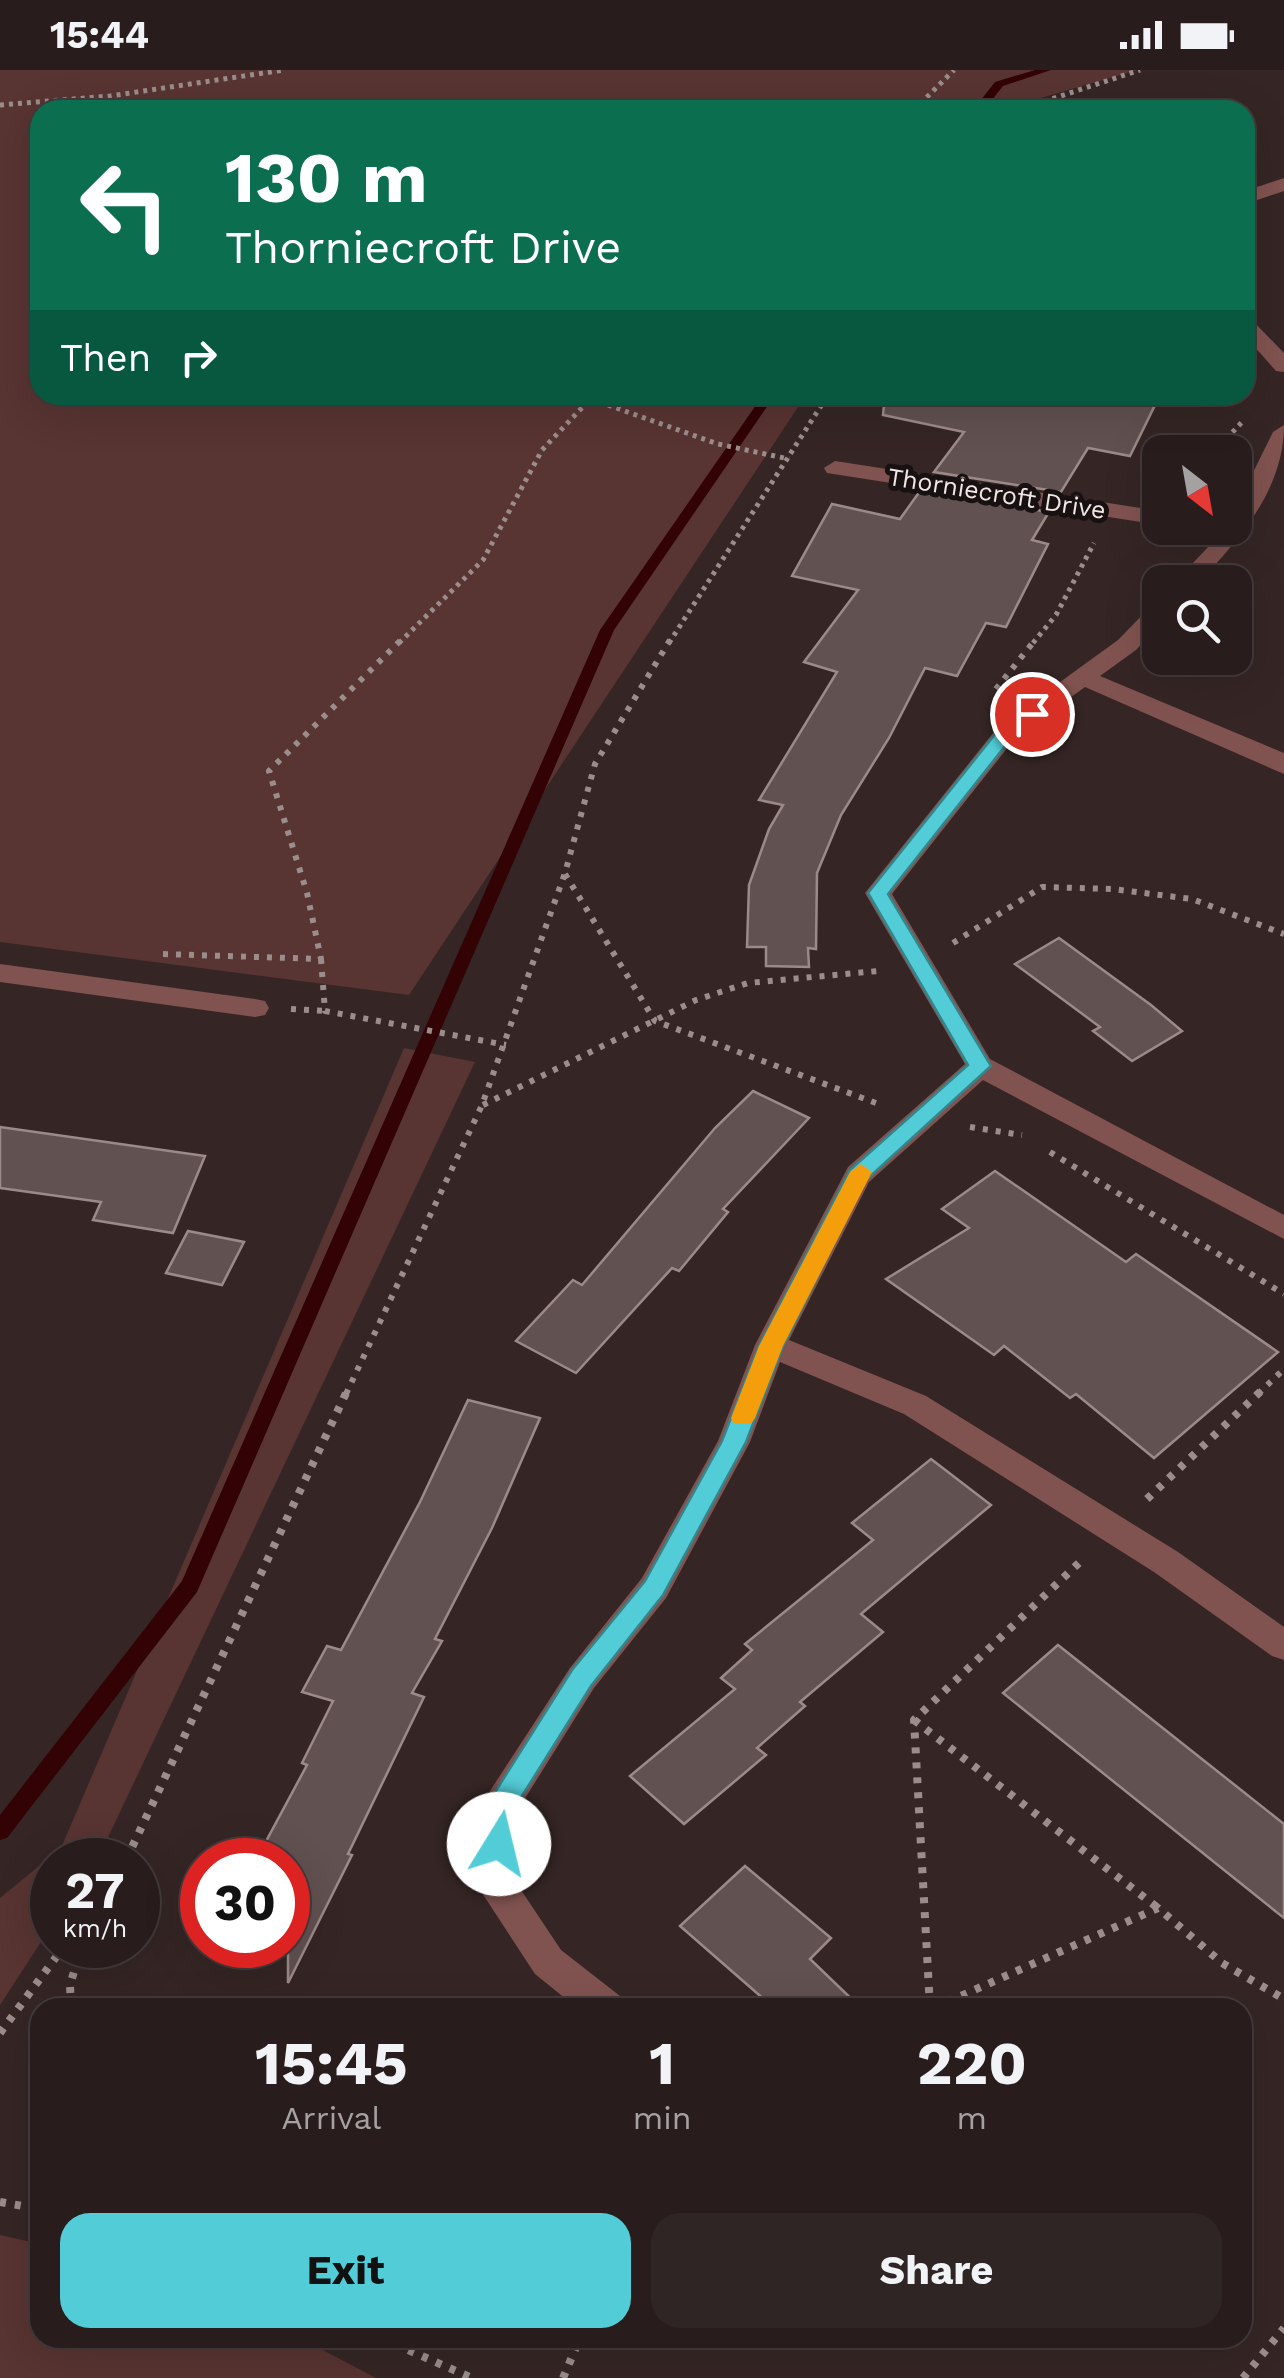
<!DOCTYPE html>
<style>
:root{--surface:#281c1c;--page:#302525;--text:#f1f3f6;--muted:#a5a1a3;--line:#443a3b;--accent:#52ccd6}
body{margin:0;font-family:"Work Sans",sans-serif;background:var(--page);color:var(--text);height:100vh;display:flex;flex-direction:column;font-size:38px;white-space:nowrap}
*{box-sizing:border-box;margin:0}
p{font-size:32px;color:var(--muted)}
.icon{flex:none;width:55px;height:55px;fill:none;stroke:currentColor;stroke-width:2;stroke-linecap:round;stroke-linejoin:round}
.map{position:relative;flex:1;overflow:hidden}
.panel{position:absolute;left:30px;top:1928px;width:1222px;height:350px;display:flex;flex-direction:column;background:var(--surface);border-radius:30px;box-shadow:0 10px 40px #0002,0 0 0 2px var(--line)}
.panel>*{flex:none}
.top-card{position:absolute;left:30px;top:30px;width:1225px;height:305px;border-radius:30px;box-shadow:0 10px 40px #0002,0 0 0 2px var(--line);background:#0b6e4f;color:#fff;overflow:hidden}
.needle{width:65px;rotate:149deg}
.buttons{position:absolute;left:1142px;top:365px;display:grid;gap:20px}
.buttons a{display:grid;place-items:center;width:110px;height:110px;border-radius:20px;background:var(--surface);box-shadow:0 10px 40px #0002,0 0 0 2px var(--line);font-size:50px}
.speed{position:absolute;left:30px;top:1768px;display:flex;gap:20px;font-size:50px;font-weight:700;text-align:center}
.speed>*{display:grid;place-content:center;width:130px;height:130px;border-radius:50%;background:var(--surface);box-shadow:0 10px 40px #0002,0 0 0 2px var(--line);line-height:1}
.speed small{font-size:25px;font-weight:400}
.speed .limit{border:15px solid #d22;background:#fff;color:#111}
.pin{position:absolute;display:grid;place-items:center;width:85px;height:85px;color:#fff;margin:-42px;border:5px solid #fff;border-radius:50%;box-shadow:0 2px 10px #0007}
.me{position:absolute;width:110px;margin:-55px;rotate:9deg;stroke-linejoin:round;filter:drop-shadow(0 0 8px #0008)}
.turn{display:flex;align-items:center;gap:35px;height:210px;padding:0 30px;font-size:45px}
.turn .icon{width:130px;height:130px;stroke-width:2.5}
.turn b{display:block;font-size:70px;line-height:85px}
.then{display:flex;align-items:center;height:95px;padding:0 30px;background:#0003;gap:20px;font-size:38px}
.eta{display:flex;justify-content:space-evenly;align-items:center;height:170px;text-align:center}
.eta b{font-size:60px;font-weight:700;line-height:70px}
.cta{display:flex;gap:20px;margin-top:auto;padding:20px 30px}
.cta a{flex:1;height:115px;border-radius:30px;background:var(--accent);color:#111;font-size:40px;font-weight:700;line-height:115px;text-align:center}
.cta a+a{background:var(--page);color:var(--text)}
.status{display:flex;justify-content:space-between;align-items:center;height:70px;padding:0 50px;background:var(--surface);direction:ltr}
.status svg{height:28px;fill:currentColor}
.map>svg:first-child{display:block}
.green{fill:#583432}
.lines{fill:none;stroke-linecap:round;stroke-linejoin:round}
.stream{fill:#320205;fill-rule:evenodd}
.building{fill:#615150;stroke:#9c8a89;stroke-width:2.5}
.path-far2{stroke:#9a8d8c;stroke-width:5;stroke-dasharray:4 5;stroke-linecap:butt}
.path-far1{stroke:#9a8d8c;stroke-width:6;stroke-dasharray:5 8;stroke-linecap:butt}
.path{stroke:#9a8d8c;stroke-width:8;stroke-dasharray:6 9;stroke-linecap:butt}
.minor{fill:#815350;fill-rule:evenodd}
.route{fill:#52ccd6;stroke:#35858b;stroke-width:2.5}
.slow{fill:#f59e0b}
.labels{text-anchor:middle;stroke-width:10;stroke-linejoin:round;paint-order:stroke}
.far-street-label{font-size:25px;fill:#f0e6e5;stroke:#181111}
</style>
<div class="status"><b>15:44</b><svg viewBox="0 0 49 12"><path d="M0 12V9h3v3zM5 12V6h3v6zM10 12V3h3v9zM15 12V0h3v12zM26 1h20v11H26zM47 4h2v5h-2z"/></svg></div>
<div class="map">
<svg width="1284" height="2308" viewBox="0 0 1284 2308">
<rect width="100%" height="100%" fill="#352625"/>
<g class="green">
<path d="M0,0H1138L1023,33L1016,40H40V325H806L409,925L0,872Z"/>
<path d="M404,978L475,992L102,1780L95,1790H52V1855L0,1935V1828L61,1778Z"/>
<path d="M0,2165L40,2174V2268H300L376,2308H0Z"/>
</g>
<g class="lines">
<g class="stream">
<path d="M1035,0H1051L1003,16L984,40H973L995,12Z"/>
<path d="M763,325H775L614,560L197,1522L7,1768L0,1770V1745L182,1511L600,560Z"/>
</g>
</g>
<g class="building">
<path d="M885,325H1122L1156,333L1130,386L1088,378L1061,422L934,402L964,362L883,345Z"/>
<path d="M920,421L1049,442L1032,470L1048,474L1006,557L986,553L957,606L925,598L889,668L841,745L817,803L816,879L808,878L809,897L766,896V877H747L749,815L769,759L783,735L759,730L837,602L804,592L858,520L792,506L832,434L900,449Z"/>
<path d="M1059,868L1151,935L1182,961L1132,991L1093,961L1100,957L1015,894Z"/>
<path d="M753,1021L809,1048L723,1139L728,1142L679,1201L672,1198L576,1303L516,1271L573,1210L582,1215L715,1058Z"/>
<path d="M0,1057L205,1086L173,1163L93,1150L101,1132L0,1118Z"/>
<path d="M995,1101L1126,1192L1136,1184L1278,1282L1154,1388L1076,1324L1070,1328L1004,1276L994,1285L886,1209L969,1158L942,1139Z"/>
<path d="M188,1161L244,1172L222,1215L166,1203Z"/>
<path d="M468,1330L540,1348L492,1458L435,1569L442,1571L412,1623L424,1627L348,1784L352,1785L288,1913V1790H256L307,1695L302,1693L333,1631L302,1622L327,1576L341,1580L420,1432Z"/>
<path d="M931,1389L991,1435L861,1544L883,1562L800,1632L805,1636L757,1678L766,1685L684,1754L630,1706L735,1619L721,1608L752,1580L745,1574L873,1470L852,1453Z"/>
<path d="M1058,1575L1284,1754V1848L1003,1623Z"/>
<path d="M745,1796L831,1868L810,1889L861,1938H774L680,1856Z"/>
</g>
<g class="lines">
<g class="path-far2">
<path d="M0,35L110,26L284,0"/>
<path d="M914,40L954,0"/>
<path d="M1029,40L1033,35L1140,0"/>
<path d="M591,329L718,374L789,389"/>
<path d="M1214,382L1243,351"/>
<path d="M399,573L483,490L542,380L594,325"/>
<path d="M669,573L828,325"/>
<path d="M1033,573L1056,545L1094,473"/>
</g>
<g class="path-far1">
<path d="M996,619L1035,570"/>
<path d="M565,804L655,951L876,1033"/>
<path d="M953,873L1042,817L1112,819L1192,829L1284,864"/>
<path d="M163,884L321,889L307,823L269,701L401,570"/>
<path d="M321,889L325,941L506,975"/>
<path d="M291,939L325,941"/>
<path d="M483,1035L696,930L748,913L878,901"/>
<path d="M970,1057L1022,1065"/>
<path d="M1050,1082L1284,1224"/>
<path d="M346,1324L482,1035L565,803L595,694L670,570"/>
<path d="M1258,1324L1284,1299"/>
</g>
<g class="path">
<path d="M1147,1429L1261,1321"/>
<path d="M914,1650L1158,1838"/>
<path d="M126,1790L347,1321"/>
<path d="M71,1938L70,1915L82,1875"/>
<path d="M930,1938L914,1650L1083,1489"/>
<path d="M934,1938L1158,1838L1222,1893L1284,1929"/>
<path d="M0,1963L65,1875"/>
<path d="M0,2132L40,2139"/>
<path d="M381,2268L472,2308"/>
<path d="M563,2308L580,2268"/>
<path d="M1243,2308L1284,2258"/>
</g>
<g class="minor">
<path d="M1284,108V121L1245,134V121Z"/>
<path d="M1245,248L1252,250L1284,283V302L1276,301L1245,266Z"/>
<path d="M1284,355C1284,419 1240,469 1199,512H1175L1226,458H1235V439L1273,362Z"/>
<path d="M835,391L1160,441V455L827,403L824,398Z"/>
<path d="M1160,533V554L1136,580L1100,606L1284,683V704L1085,617L1016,667L892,824L990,989L1284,1145V1169L983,1010L869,1112L789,1270L926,1326L1178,1482L1284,1557V1590L1272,1586L1154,1502L904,1344L780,1292L750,1372L666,1528L594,1618L519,1738L515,1811L561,1880L620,1926L626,1938H577L535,1904L484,1826L479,1814L483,1735L488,1724L570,1598L642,1508L718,1371L755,1275L848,1097L965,994L865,823L998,657L1118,570L1152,535Z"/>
<path d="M0,894L255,929L265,931L269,938L265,945L255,947L0,912Z"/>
</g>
</g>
<path class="route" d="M1032,638L1038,639V648L1013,666L888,824L991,996L866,1110L783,1276L746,1372L663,1525L591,1616L515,1737L509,1783L499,1787L490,1783L486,1774L492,1727L572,1600L645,1511L722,1371L759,1276L850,1100L968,995L868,823L1000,658Z"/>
<path class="slow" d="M861,1094L872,1102L783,1276L755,1348L751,1354H734L731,1348L759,1276L850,1102Z"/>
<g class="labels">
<g class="far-street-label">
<text transform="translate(997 423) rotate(9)" y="9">Thorniecroft Drive</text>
</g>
</g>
</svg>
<div class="buttons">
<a><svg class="needle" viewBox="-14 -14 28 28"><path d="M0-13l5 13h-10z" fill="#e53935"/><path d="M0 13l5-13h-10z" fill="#a5a1a3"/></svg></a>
<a><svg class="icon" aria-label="search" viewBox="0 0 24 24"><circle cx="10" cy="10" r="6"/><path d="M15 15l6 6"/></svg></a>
</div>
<div class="speed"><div>27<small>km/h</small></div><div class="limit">30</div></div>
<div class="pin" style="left:1032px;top:644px;background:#d93025"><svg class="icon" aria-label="arrive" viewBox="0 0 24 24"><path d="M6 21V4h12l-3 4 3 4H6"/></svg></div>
<svg class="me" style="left:499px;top:1774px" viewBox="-20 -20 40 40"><circle r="19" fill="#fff"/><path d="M0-13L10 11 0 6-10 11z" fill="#52ccd6"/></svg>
<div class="top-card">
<div class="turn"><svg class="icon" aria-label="left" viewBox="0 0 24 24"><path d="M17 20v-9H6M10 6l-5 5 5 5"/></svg><div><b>130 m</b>Thorniecroft Drive</div></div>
<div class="then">Then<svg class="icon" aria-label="right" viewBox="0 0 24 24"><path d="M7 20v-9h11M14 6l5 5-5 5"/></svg></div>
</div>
<section class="panel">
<div class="eta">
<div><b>15:45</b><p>Arrival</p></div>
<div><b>1</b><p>min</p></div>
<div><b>220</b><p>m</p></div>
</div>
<div class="cta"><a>Exit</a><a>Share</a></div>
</section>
</div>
